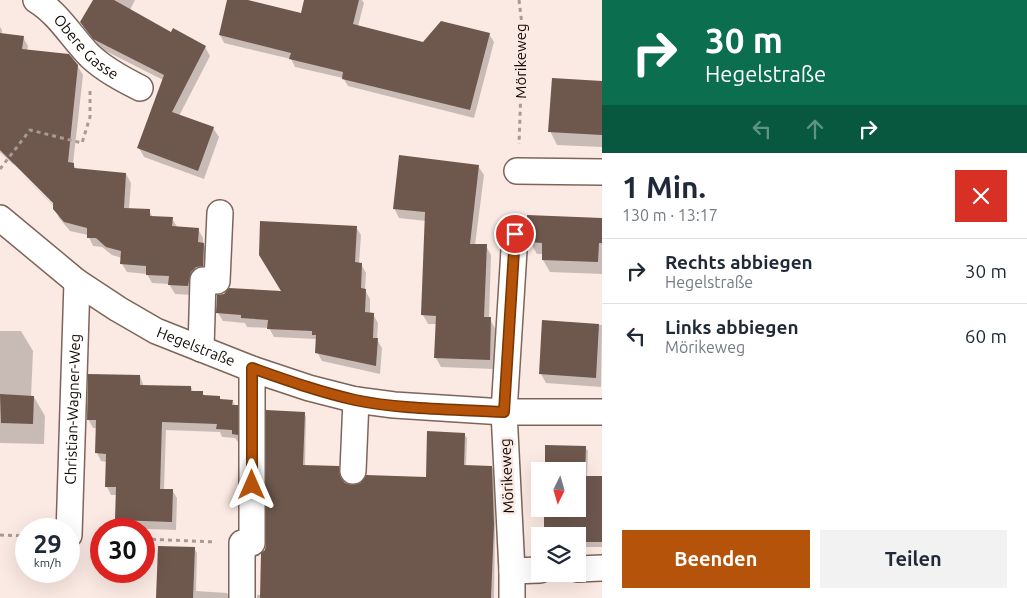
<!DOCTYPE html>
<html lang="de">
<meta charset="utf-8">
<style>
:root{--surface:#fff;--page:#f2f2f3;--text:#1f2937;--muted:#747a83;--line:#e0e1e3;--accent:#b45309}
body{margin:0;font-family:Ubuntu,sans-serif;background:var(--page);color:var(--text);height:100vh;display:flex;flex-direction:column;font-size:19px;white-space:nowrap}
*{box-sizing:border-box;margin:0}
p{font-size:16px;color:var(--muted)}
.icon{flex:none;width:28px;height:28px;fill:none;stroke:currentColor;stroke-width:2;stroke-linecap:round;stroke-linejoin:round}
.map{position:relative;flex:1;overflow:hidden}
.sheet{display:flex;flex-direction:column;background:var(--surface);width:425px}
.sheet>*{flex:none}
.hud{background:#0b6e4f;color:#fff;overflow:hidden}
.needle{width:32px;rotate:185deg}
.tools{position:absolute;left:531px;top:462px;display:grid;gap:10px}
.tools a{display:grid;place-items:center;width:55px;height:55px;border-radius:0px;background:var(--surface);box-shadow:0 5px 20px #0002;font-size:25px}
.speed{position:absolute;left:15px;top:518px;display:flex;gap:10px;font-size:25px;font-weight:700;text-align:center}
.speed>*{display:grid;place-content:center;width:65px;height:65px;border-radius:50%;background:var(--surface);box-shadow:0 5px 20px #0002;line-height:1}
.speed small{font-size:12px;font-weight:400}
.speed .limit{border:8px solid #d22;background:#fff;color:#111}
.pin{position:absolute;display:grid;place-items:center;width:42px;height:42px;color:#fff;margin:-21px;border:2px solid #fff;border-radius:50%;box-shadow:0 1px 5px #0007}
.me{position:absolute;width:55px;margin:-28px;rotate:0deg;stroke-linejoin:round;filter:drop-shadow(0 0 4px #0008)}
.turn{display:flex;align-items:center;gap:18px;height:105px;padding:0 20px;font-size:22px}
.turn .icon{width:65px;height:65px;stroke-width:2.5}
.turn b{display:block;font-size:35px;line-height:42px}
.lanes{display:flex;align-items:center;height:48px;padding:0 20px;background:#0003;justify-content:center;gap:25px;direction:ltr}
.lanes .off{opacity:.35}
.round{display:grid;place-items:center;flex:none;width:52px;height:52px;border-radius:0px;background:var(--page)}
.headline{display:flex;align-items:center;justify-content:space-between;height:85px;padding:0 20px}
h1{font-size:30px;font-weight:700;line-height:38px}
.primary-button{display:flex;gap:10px;margin-top:auto;padding:10px 20px}
.primary-button a{flex:1;height:58px;border-radius:0px;background:var(--accent);color:#fff;font-size:20px;font-weight:700;line-height:58px;text-align:center}
.primary-button a+a{background:var(--page);color:var(--text)}
ul{padding:0;list-style:none}
li{display:flex;align-items:center;gap:15px;height:65px;padding:0 20px;border-top:1px solid var(--line)}
li div{flex:1}
li b{display:block;font-size:19px}
li em{font-style:normal}
main{display:flex;flex:1;min-height:0}
.map>svg:first-child{display:block}
.shadow{fill:#0003}
.building{fill:#6e574d}
.lines{fill:none;stroke-linecap:round;stroke-linejoin:round}
.street-casing{stroke:#7d655a;stroke-width:28}
.path{stroke:#a89a94;stroke-width:3;stroke-dasharray:4 4;stroke-linecap:butt}
.street{stroke:#fff;stroke-width:25}
.route-casing{stroke:#753606;stroke-width:12}
.route{stroke:#b45309;stroke-width:9}
.labels{text-anchor:middle;stroke-width:5;stroke-linejoin:round;paint-order:stroke}
.street-label{font-size:15px;fill:#120a06;stroke:#fbeae3}
</style>
<main>
<div class="map">
<svg width="602" height="598" viewBox="0 0 602 598">
<rect width="100%" height="100%" fill="#fbeae3"/>
<g class="shadow">
<path d="M94,0H135L130,10L171,34L205,47L210,56L179,116L213,128L219,137L204,179L144,157L139,148L163,80L100,48L81,22Z"/>
<path d="M229,0H243L301,14L305,0H362L364,3L358,26L423,43L489,34L494,42L474,118L348,86L343,78L295,67L291,59L224,43L220,35Z"/>
<path d="M0,27L2,30V35L23,37L28,46L27,51L77,65L83,75L73,164L77,170L126,174L131,183L129,209L149,211L153,217L172,219L178,228L198,229L203,238V244L209,253L208,274L193,295L175,294L169,284L152,283L147,274L127,272L122,264V258L112,255L102,247L93,246L88,235L70,231L59,218L54,206L16,169L57,208L58,206L14,163V165L0,152Z"/>
<path d="M602,82V147L557,145L550,131Z"/>
<path d="M478,166L484,175L475,245L486,246L491,255L489,318L495,328L494,369L441,367L436,358L437,324H428L423,315L426,221L399,218L394,208Z"/>
<path d="M602,219V274L550,272L543,260V254H537L530,242L531,234Z"/>
<path d="M356,227L361,235L359,264H361L366,273L365,290L370,299V314H373L378,323L377,340L382,348L380,374L322,361L317,352L316,339L274,337L269,328L247,327L245,323L223,321L218,313L283,292Z"/>
<path d="M544,322L602,325L601,387L546,383L541,374Z"/>
<path d="M0,331H21L33,351L31,397H34L45,416L44,444L0,443Z"/>
<path d="M140,376L144,387H191L193,392H202L205,397H219L221,401H232L242,415V442H238L235,438L222,437L220,432L166,430L164,490H172L177,498L176,530L121,528L117,520V495H111L107,487V462L101,461L97,453V428H93L88,419Z"/>
<path d="M304,413L306,417L305,466L338,467L341,471L342,482L352,487L427,478L464,434L467,438L466,466L492,467L494,471L495,530L494,598H257V595H262L266,550Z"/>
<path d="M546,446L585,447L588,451L587,477H602V547H578V536H545V509H578V471H546Z"/>
<path d="M194,548L197,553L196,591L227,593L230,598H158Z"/>
</g>
<g class="building">
<path d="M93,0H114L171,32L173,28L206,46L172,112L214,127L198,171L137,148L164,75L93,39L80,22Z"/>
<path d="M227,0H248L301,13L304,0H359L353,24L423,42L441,21L490,33L470,110L342,79L343,72L289,59L291,53L219,35Z"/>
<path d="M0,33L24,36L22,49L69,54L78,65L68,162L74,163V168L126,173L124,208L150,209V216L173,217L172,226L199,228L198,242L204,243L203,266L196,267L191,272L188,286L168,285L169,276L146,275V266L120,264L121,251L106,247L96,238H87V228L64,222L53,209V203L0,150Z"/>
<path d="M552,78L602,81V135L548,132Z"/>
<path d="M399,155L479,165L470,244H487L484,317H491L490,360L434,358L436,316L421,315L425,212L393,209Z"/>
<path d="M527,215L602,218V243H599L598,262L542,260V243L529,242V234L526,226Z"/>
<path d="M260,221L357,226L355,262L362,263L361,288L366,289L365,312L374,313L373,338H378L376,366L315,353L316,335H312V331L267,329L268,320L241,318V315L216,313L217,295L224,294L229,288L281,291L259,255Z"/>
<path d="M542,320L599,324L596,378L539,374Z"/>
<path d="M88,374L140,375V385L191,386V391H203V395L220,396V399L233,400L232,405H238V435L232,434V430L216,429L217,424L162,422L160,489H173L172,522L115,520L116,487H105L106,454L95,453L96,420H87Z"/>
<path d="M0,394L34,396L33,424L1,423Z"/>
<path d="M266,410L305,412L303,465L339,466L341,478L345,483L352,485L360,483L366,475L426,477L427,431L465,433L464,465L492,466L494,524L491,598H260L261,553L265,550L266,543Z"/>
<path d="M545,445L586,446L585,476H602V542H578V536H544V509H578V471H545Z"/>
<path d="M158,546L195,547L193,598H156Z"/>
</g>
<g class="lines">
<defs>
<g id="street">
<path id="s1" d="M36,0C59,14 72,38 90,56C105,70 122,79 140,88"/>
<path d="M517,171L602,172"/>
<path id="s2" d="M0,218L77,282L118,309L156,331L252,369L309,388L356,400L394,405L504,412H602"/>
<path d="M201,349L203,280L217,281L220,213"/>
<path d="M353,471L356,400"/>
<path id="s3" d="M69,535L77,282"/>
<path d="M578,569L602,568"/>
<path d="M512,571L540,570"/>
<path d="M242,598V543H252V369"/>
<path d="M512,598V571L504,412L515,234"/>
</g>
</defs>
<use href="#street" class="street-casing"/>
<g class="path">
<path d="M519,0L523,33L519,144"/>
<path d="M0,169L30,130L82,143L90,117V91"/>
<path d="M0,535L26,536"/>
<path d="M144,539L216,542"/>
</g>
<use href="#street" class="street"/>
</g>
<g class="lines">
<defs>
<path id="route" d="M252,485V368C286,380 319,392 355,400C403,410 455,409 504,412L515,234"/>
</defs>
<use href="#route" class="route-casing"/>
<use href="#route" class="route"/>
</g>
<g class="labels">
<g class="street-label">
<text dy="5" stroke="none"><textPath href="#s1" startOffset="69">Obere Gasse</textPath></text>
<text transform="translate(521 61) rotate(-90)" y="5">Mörikeweg</text>
<text dy="5" stroke="none"><textPath href="#s2" startOffset="236">Hegelstraße</textPath></text>
<text dy="5" stroke="none"><textPath href="#s3" startOffset="126">Christian-Wagner-Weg</textPath></text>
<text transform="translate(507 476) rotate(-93)" y="5">Mörikeweg</text>
</g>
</g>
</svg>
<div class="tools">
<a><svg class="needle" viewBox="-14 -14 28 28"><path d="M0-13l5 13h-10z" fill="#e53935"/><path d="M0 13l5-13h-10z" fill="#747a83"/></svg></a>
<a><svg class="icon" aria-label="layers" viewBox="0 0 24 24"><path d="M12 4l9 5-9 5-9-5zM3 14l9 5 9-5"/></svg></a>
</div>
<div class="speed"><div>29<small>km/h</small></div><div class="limit">30</div></div>
<div class="pin" style="left:515px;top:234px;background:#d93025"><svg class="icon" aria-label="arrive" viewBox="0 0 24 24"><path d="M6 21V4h12l-3 4 3 4H6"/></svg></div>
<svg class="me" style="left:252px;top:485px" viewBox="-20 -20 40 40"><path d="M0-17L14 15 0 8-14 15z" fill="#b45309" stroke="#fff" stroke-width="4"/></svg>
</div>
<section class="sheet">
<div class="hud">
<div class="turn"><svg class="icon" aria-label="right" viewBox="0 0 24 24"><path d="M7 20v-9h11M14 6l5 5-5 5"/></svg><div><b>30 m</b>Hegelstraße</div></div>
<div class="lanes"><svg class="icon off" aria-label="left" viewBox="0 0 24 24"><path d="M17 20v-9H6M10 6l-5 5 5 5"/></svg><svg class="icon off" aria-label="ahead" viewBox="0 0 24 24"><path d="M12 20V5M6 11l6-6 6 6"/></svg><svg class="icon" aria-label="right" viewBox="0 0 24 24"><path d="M7 20v-9h11M14 6l5 5-5 5"/></svg></div>
</div>
<div class="headline"><div><h1>1 Min.</h1><p>130 m · 13:17</p></div><a class="round" style="background:#d93025;color:#fff"><svg class="icon" aria-label="close" viewBox="0 0 24 24"><path d="M6 6l12 12M18 6L6 18"/></svg></a></div>
<ul>
<li><svg class="icon" aria-label="right" viewBox="0 0 24 24"><path d="M7 20v-9h11M14 6l5 5-5 5"/></svg><div><b>Rechts abbiegen</b><p>Hegelstraße</p></div><em>30 m</em></li>
<li><svg class="icon" aria-label="left" viewBox="0 0 24 24"><path d="M17 20v-9H6M10 6l-5 5 5 5"/></svg><div><b>Links abbiegen</b><p>Mörikeweg</p></div><em>60 m</em></li>
</ul>
<div class="primary-button"><a>Beenden</a><a>Teilen</a></div>
</section>
</main>
